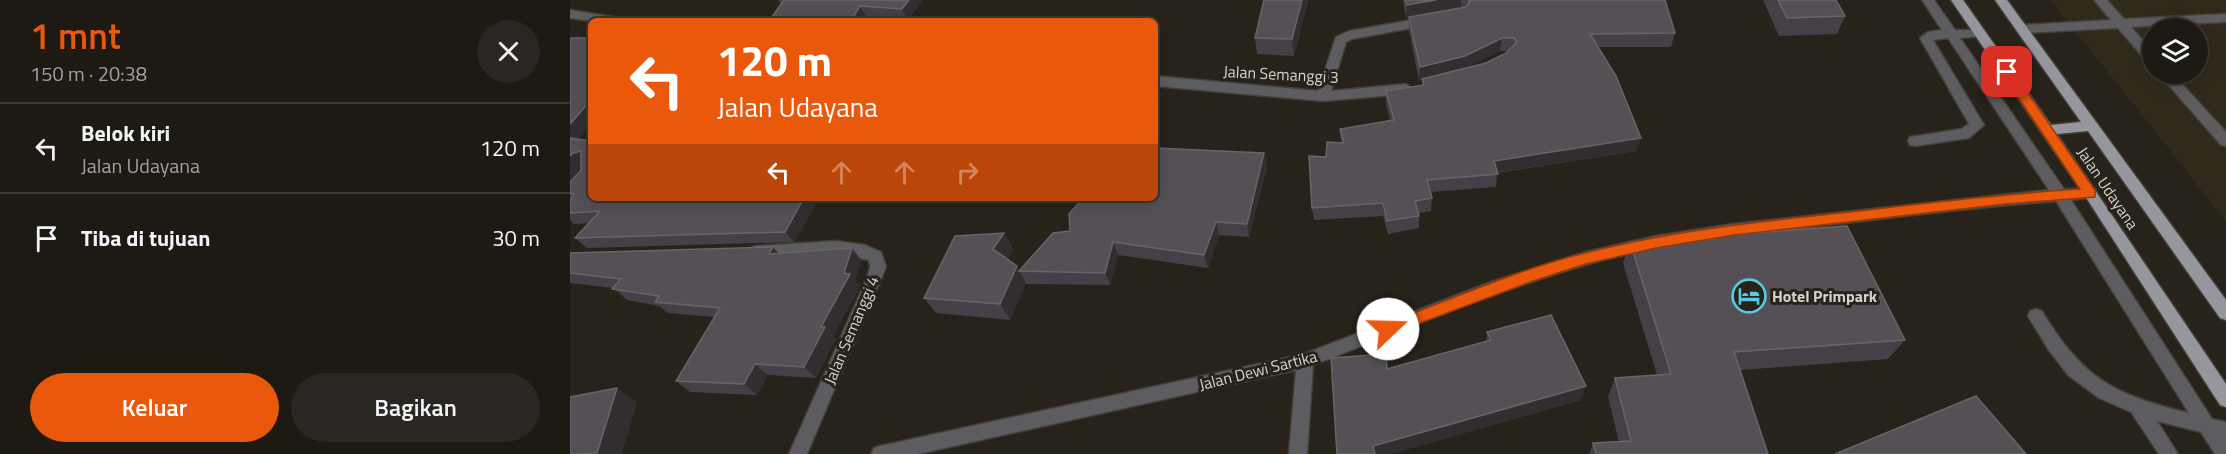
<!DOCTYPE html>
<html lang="id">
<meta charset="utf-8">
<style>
:root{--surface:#1d1a14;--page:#2a2722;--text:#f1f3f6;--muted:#a0a1a0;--line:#3b3834;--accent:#ea580c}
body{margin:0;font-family:"Titillium Web",sans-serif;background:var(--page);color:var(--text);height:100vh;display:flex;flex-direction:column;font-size:22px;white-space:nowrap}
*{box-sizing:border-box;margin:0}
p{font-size:20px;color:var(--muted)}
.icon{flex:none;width:33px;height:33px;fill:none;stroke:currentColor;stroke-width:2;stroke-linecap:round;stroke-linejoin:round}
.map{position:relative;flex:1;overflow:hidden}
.drawer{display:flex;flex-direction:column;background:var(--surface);width:570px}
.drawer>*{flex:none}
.guide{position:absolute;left:18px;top:18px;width:570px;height:183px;border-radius:9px;box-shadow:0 3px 15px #0003,0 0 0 2px var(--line);background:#ea580c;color:#fff;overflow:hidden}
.fabs{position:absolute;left:1572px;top:18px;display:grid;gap:12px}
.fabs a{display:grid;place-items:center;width:66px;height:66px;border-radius:50%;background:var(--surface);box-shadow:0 3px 15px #0003,0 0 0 2px var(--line);font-size:30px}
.pin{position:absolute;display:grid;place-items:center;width:51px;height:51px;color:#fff;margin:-26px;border-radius:12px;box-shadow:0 3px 9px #0006}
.me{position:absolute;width:66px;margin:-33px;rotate:69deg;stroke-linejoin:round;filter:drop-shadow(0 0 4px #0008)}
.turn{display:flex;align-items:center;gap:21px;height:126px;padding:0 30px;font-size:27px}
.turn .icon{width:78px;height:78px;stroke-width:2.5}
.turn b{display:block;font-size:42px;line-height:51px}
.lanes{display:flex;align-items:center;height:57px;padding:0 30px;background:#0003;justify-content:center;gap:30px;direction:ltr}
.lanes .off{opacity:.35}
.round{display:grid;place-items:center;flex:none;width:63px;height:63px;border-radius:32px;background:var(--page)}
.overview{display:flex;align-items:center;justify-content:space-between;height:102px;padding:0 30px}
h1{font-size:36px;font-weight:600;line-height:45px;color:var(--accent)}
.action{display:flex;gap:12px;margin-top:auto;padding:12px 30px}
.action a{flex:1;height:69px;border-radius:36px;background:var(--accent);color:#fff;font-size:24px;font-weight:600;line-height:69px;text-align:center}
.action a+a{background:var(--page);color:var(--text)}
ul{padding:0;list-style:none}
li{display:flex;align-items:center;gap:18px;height:90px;padding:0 30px;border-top:2px solid var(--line)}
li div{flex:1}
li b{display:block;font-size:22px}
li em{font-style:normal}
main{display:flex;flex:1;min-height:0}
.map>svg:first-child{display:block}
.built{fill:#302a1b;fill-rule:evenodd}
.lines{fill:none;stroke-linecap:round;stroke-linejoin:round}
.minor-casing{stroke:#433f37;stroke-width:3}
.major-casing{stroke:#433f37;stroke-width:3}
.minor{fill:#5d5d61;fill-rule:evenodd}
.major{fill:#96969f;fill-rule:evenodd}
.wall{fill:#454048;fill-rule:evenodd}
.shaded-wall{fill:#322e30}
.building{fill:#545056;stroke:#686469;stroke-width:1.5}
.route{fill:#ea580c;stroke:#983908;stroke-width:1.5}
.labels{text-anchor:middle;stroke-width:6;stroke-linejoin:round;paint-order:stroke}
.street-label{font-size:16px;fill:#d5d3cd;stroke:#27231a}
.poi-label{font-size:16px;font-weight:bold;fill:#d5d3cd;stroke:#27231a;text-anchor:start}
</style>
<main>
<section class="drawer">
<div class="overview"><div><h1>1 mnt</h1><p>150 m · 20:38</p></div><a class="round"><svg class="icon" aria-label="close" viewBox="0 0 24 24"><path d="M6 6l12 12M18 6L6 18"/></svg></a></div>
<ul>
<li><svg class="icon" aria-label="left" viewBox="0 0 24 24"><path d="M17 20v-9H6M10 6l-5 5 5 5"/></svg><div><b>Belok kiri</b><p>Jalan Udayana</p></div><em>120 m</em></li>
<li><svg class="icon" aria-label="arrive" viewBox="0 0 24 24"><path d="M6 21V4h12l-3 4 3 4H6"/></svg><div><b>Tiba di tujuan</b></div><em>30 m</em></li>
</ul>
<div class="action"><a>Keluar</a><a>Bagikan</a></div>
</section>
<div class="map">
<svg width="1656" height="454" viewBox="0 0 1656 454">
<rect width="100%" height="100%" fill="#27231a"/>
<path class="built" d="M1481,0H1656V221ZM1582,28H1628V74H1582Z"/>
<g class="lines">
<defs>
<g id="minor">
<path d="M1352,0H1364L1385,30H1414V36L1390,38L1494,189H1525L1527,193L1525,197L1501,200L1642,419L1656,422V454H1645L1631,432L1587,421L1608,454H1589L1561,412L1529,398L1498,375L1478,349L1458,316L1460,311L1466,309L1472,311C1513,379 1544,395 1619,413L1486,201C1406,207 1327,217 1247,226C1170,235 1090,243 1015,265C922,292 833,330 743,365L737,454H719L726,370L348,454H301L304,448L310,446L734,354L921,282L1016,252L1086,236L1164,224L1479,190L1378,38L1363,40L1414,125L1399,138L1345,146L1340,145L1338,141L1340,137L1391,129L1399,124L1350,38L1358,32L1372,30Z"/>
<path d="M1524,0H1537L1554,19L1656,14V22L1561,27L1582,51V63L1577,62L1548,28L1452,33L1446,29L1452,25L1541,20Z"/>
<path d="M0,10L44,17L50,21H21L0,18Z"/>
<path d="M859,17L863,18V24L782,39L776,42L761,91L836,84L843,89L836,94L753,101L585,86V76L748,91L766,37L779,31Z"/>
<path d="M1589,74H1603L1656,132V146L1651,145Z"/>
<path d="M266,241L295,245L311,252L316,267L237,454H219L297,278L300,267L299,260L266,254L186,258L181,256L178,252L181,248L186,246Z"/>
</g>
<path id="major" d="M1381,0H1393L1481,125L1511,122L1425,0H1437L1656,300V320L1650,318L1518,131L1487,134L1656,384V407L1650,405L1519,202Z"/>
</defs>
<use href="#minor" class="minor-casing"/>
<use href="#major" class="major-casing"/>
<use href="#minor" class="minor"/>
<use href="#major" class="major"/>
</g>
<g class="wall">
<path d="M208,0H353L338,20L297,17L295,21H199L211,4Z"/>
<path d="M738,0L724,56L687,54L685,38Z"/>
<path d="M833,0H1095L1105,33L1101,47H1028L1067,151L927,173L926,187L860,192L862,198L861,211L849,213V228L818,234L813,216L744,220L742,208L756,157L771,143L770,129L820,120L816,104V91L852,86V79L859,78L849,80L839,31V18H836ZM930,51H939L936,53L916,63L895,68Z"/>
<path d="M1193,0H1266L1275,16L1267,34L1209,36Z"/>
<path d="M21,38V124L8,139L21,198H249L224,242L17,248L5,238L19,223L4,224L0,220V182L11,170V167L0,180Z"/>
<path d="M697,167L679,237L649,235L638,268L548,255L540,285L456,284V283L440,320L366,313L354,298L434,233L443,249L437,259L447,266L450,271L500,231Z"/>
<path d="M316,198H432L430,201L317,200Z"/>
<path d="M1060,242L1335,340L1318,359L1170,370L1198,454H1019L1023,443L1049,442L1038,397L1045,378L1087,375L1053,263Z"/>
<path d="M0,253L209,254L291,260L285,280L290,286L263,336L266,339L246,378L198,375L187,395L120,392L106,381L144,317L98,313L89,306L57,300L43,288L0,283Z"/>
<path d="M917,332L1011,400L820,454L817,369L916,342Z"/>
</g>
<g class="shaded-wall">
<path d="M339,0H353L338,20L332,9Z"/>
<path d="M732,0H738L724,56L722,39Z"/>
<path d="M866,0H891V9L836,18L837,5Z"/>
<path d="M290,6L297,17L295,21H281Z"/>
<path d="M932,38L930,51L894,69L849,80L850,67Z"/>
<path d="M21,100V124L2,147L0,145V124Z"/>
<path d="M1071,138L1067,151L923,173L924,161Z"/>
<path d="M11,151L14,164L0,180V156L3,153Z"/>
<path d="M694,153L697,167L679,237L677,224Z"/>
<path d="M234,198H249L224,242L215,232Z"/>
<path d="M646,222L649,235L638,268L634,255Z"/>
<path d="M434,233L443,249L433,265L423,249Z"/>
<path d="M543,242L548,255L540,285L535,273Z"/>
<path d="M203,247L214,259L199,254Z"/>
<path d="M282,248L291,260L285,280L290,286L263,336L266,339L246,378L234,367L251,327Z"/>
<path d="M447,266L456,283L440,320L430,304Z"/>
<path d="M185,364L198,375L187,395L174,384Z"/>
<path d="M1016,386L1011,400L820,454H804L803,446Z"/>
<path d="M47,388L67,402L52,454H20Z"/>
</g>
<g class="building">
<path d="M214,0H339L332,9L290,6L281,21H199Z"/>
<path d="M694,0H732L722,39L685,38Z"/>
<path d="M835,0H866L837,5Z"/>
<path d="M898,0H1095L1105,33L1020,34L1046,76L1071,138L924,161L928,174L857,180L862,198L845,201L849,216L817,221L813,203L742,208L739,156L756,157L757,142L774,143L770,129L824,120L816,91L854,85L852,79L916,63L936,53L947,42L944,38H932L895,56L850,67L839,17L896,7L900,1Z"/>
<path d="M1208,0H1266L1275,16L1217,18Z"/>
<path d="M0,38H21V100L0,124Z"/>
<path d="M0,138L21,141V198H234L215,232L5,238L30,211L0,213V201L4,194H0V182L11,170V151L3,153L0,156Z"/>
<path d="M585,148L694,153L677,224L646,222L634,255L543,242L535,273L449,271L483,233L500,231L499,214L513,198H585Z"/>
<path d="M1277,226L1335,340L1164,352L1198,454H1026L1023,443L1061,441L1045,378L1101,374L1060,242Z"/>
<path d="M434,233L423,249L447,266L430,304L354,298L385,236Z"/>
<path d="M203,247L199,254L282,248L274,273L280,274L251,327H255L234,367L185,364L174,384L106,381L150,308L85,302L89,296L42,289L51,279L0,273V253Z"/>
<path d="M981,315L1016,386L803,446L805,454H767L761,358L816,354L817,369L921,340L917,332Z"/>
<path d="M47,388L27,453L20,454H0V397Z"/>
<path d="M1406,396L1456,454H1265Z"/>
</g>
<path class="route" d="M1437,68L1441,69L1525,190V197L1436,204L1164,235L1086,248L1016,264L963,281L818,335L810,329L813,325C880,300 948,269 1019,252C1101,231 1186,222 1270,213C1350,204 1430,194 1510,189L1431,72Z"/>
<defs>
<symbol id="hotel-ring" viewBox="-11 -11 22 22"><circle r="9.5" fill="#27231a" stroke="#58c9e3" stroke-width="1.5"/><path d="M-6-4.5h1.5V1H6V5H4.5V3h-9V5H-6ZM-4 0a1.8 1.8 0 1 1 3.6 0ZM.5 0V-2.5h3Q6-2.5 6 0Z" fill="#58c9e3"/></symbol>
</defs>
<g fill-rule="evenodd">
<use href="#hotel-ring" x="1160" y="277" width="38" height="38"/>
</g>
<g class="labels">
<g class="street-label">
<text transform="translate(711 74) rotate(3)" y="6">Jalan Semanggi 3</text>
<text transform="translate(1538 188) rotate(56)" y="6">Jalan Udayana</text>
<text transform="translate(281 330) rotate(-67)" y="6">Jalan Semanggi 4</text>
<text transform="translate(688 370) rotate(-14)" y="6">Jalan Dewi Sartika</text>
</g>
<g class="poi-label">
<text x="1202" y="302">Hotel Primpark</text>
</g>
</g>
</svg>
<div class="fabs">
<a><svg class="icon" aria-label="layers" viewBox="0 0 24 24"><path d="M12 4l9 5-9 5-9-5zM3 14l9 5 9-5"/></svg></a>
</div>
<div class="pin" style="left:1437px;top:72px;background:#d93025"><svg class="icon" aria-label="arrive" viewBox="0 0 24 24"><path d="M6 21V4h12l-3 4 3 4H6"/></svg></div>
<svg class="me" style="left:818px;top:329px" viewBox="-20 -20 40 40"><circle r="19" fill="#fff"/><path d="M0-13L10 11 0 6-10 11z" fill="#ea580c"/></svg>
<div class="guide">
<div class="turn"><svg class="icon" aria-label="left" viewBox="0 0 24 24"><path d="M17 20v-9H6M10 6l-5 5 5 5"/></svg><div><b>120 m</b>Jalan Udayana</div></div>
<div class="lanes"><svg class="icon" aria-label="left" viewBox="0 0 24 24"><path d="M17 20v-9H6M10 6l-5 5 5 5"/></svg><svg class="icon off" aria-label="ahead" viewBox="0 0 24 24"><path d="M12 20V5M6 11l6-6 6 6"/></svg><svg class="icon off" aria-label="ahead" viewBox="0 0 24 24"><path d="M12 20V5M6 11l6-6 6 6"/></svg><svg class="icon off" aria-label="right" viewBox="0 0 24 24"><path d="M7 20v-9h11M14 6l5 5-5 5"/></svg></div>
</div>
</div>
</main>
